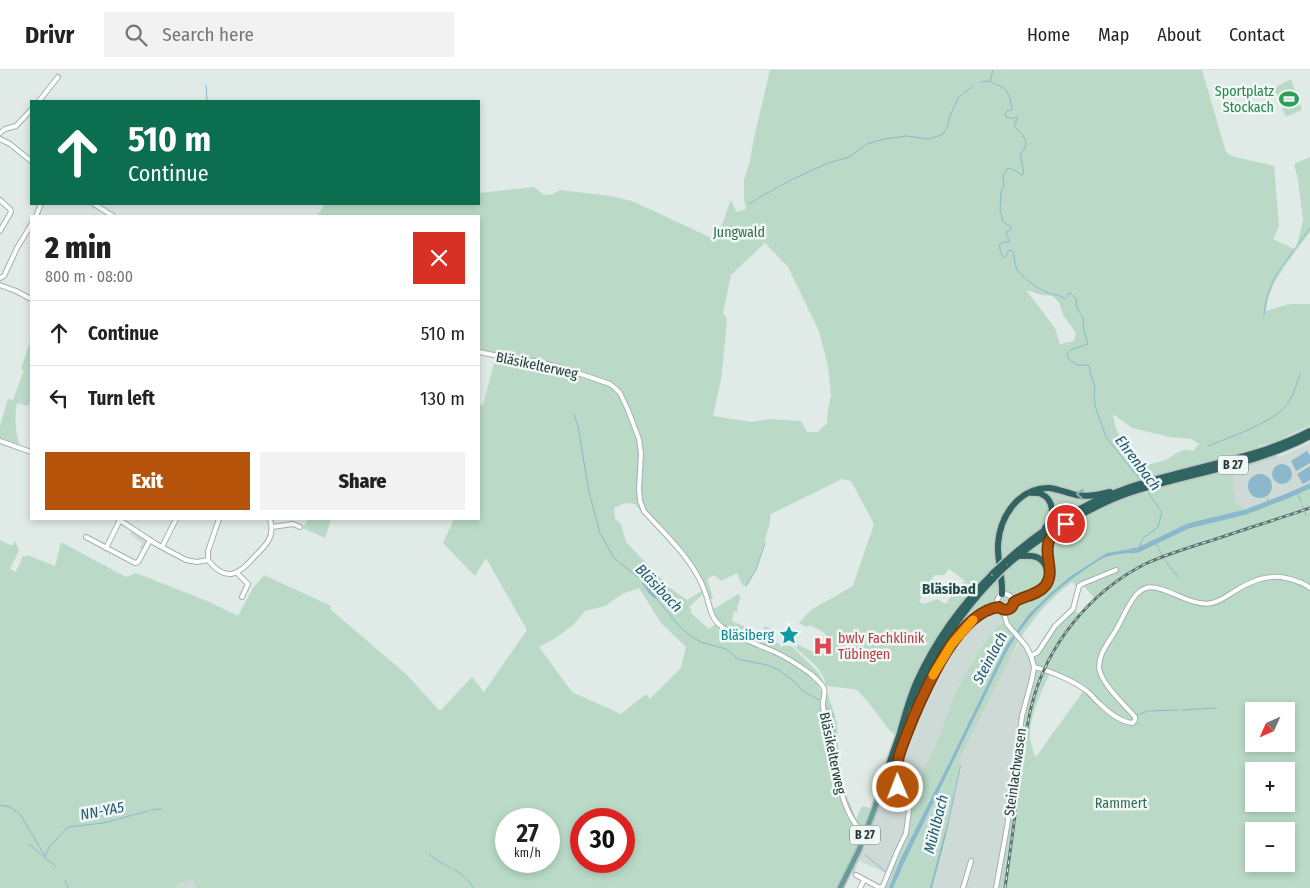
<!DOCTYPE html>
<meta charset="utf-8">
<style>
:root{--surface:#fff;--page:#f2f2f2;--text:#222;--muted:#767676;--line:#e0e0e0;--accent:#b45309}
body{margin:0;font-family:"Fira Sans Condensed",sans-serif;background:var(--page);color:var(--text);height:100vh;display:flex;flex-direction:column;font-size:19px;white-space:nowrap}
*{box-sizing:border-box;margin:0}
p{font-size:16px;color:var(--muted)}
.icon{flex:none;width:28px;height:28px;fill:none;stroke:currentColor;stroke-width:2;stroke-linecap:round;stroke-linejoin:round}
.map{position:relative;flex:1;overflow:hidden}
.details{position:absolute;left:30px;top:145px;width:450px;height:305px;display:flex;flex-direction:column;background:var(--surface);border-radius:0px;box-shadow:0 2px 8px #0003}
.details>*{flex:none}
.hud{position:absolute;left:30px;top:30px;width:450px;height:105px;border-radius:0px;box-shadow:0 2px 8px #0003;background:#0b6e4f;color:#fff;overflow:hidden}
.needle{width:32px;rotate:225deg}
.fabs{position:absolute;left:1245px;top:632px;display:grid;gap:10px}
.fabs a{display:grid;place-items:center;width:50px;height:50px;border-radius:0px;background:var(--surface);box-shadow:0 2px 8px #0003;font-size:25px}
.speed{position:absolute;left:495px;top:738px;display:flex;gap:10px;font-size:25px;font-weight:700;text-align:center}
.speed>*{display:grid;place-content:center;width:65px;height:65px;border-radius:50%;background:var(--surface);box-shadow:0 2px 8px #0003;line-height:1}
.speed small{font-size:12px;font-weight:400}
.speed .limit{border:8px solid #d22;background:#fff;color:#111}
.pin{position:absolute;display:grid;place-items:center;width:42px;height:42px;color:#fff;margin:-21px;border:2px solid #fff;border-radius:50%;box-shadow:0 1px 5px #0007}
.me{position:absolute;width:55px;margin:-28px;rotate:359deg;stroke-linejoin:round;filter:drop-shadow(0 0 4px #0008)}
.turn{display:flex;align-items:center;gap:18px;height:105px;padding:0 15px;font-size:22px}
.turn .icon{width:65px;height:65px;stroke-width:2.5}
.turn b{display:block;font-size:35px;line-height:42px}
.round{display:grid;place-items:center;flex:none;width:52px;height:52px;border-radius:0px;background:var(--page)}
.headline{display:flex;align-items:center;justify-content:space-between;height:85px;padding:0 15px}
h1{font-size:30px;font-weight:800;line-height:38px}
.button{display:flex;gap:10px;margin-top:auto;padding:10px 15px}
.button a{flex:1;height:58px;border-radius:0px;background:var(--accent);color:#fff;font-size:20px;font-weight:800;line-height:58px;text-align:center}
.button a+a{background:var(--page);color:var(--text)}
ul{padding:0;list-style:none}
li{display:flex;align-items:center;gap:15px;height:65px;padding:0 15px;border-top:1px solid var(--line)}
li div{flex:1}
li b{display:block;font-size:19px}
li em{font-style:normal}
header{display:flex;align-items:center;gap:30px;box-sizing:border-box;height:70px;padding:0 25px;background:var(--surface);border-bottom:1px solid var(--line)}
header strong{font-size:24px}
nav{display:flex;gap:28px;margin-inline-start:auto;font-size:18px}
.search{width:350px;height:45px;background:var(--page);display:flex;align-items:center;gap:12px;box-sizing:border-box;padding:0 18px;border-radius:0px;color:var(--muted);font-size:19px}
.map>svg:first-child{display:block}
.built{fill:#cedad6}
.green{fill:#badac7;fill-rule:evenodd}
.water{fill:#8bb8cc}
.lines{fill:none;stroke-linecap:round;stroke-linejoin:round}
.stream{stroke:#8bb8cc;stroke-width:1}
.river{stroke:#8bb8cc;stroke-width:5}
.minor-casing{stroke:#a3b1ae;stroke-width:6}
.major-casing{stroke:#bdc4c3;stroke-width:8}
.highway-casing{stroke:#bdc4c3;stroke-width:9}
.minor{stroke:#fff;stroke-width:4}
.major{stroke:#679d97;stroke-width:5}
.highway{stroke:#306461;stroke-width:6}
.rail-casing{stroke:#5c7572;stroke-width:3}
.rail{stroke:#f0f7f5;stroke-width:1;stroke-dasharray:4;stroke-linecap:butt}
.highway-bridge-casing{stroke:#bdc4c3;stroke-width:9;stroke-linecap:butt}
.highway-bridge{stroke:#306461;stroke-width:6}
.oneway{stroke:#90aeab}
.route-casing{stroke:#753606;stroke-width:12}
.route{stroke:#b45309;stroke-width:9}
.slow{stroke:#f59e0b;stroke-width:9}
.labels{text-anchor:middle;stroke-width:5;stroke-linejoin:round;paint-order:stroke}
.shield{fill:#f0f7f5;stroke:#60726f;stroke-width:1}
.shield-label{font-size:12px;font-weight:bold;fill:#223936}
.leisure-label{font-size:14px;fill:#27864d;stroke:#f0f7f5;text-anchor:end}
.park-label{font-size:14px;fill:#2f6d50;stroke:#f0f7f5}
.street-label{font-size:14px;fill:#223936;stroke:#f0f7f5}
.culture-label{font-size:14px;fill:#0d838f;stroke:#f0f7f5;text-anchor:end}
.health-label{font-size:14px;fill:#be3a42;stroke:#f0f7f5;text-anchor:start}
.water-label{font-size:15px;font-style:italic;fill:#205871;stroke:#f0f7f5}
.neighbourhood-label{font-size:15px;font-weight:bold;fill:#1f4a46;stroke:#f0f7f5}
</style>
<header>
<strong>Drivr</strong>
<div class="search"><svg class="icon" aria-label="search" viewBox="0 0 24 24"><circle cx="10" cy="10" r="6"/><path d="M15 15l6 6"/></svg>Search here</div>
<nav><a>Home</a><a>Map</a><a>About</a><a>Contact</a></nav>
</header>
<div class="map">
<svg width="1310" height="818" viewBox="0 0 1310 818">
<rect width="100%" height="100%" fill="#e0eae7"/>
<g class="built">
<path d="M1310,373V413L1284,425L1256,436L1244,438L1236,433L1233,421L1234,401L1279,387Z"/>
<path d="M133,459L150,470L144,481L140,478L142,473L130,464Z"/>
<path d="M995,538L1003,552L995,559L979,581L955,623L906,763L888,804L859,791L884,728L888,724L898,693L921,630L944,586L965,557L989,539Z"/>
<path d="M1022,569L1033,592L996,818H931L954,727L961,693L959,690L1009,589Z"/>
<path d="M194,810L196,818H177V814Z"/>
</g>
<g class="green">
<path d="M770,0H1202L1226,82L1231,86L1274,96L1279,157L1273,169L1296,180L1303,150L1298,110L1294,94L1310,87V162L1284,197L1274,213L1268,229L1266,241L1290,234H1310V355L1277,371L1258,376L1279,387L1234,401L1233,420L1236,433L1244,438C1267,433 1289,423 1310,413V818H996L1022,646L1033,602L1031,586L1034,585L1055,556L1073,539L1080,545L1095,529L1082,514L1078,519L1072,512C1051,528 1035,546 1020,568L959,690L961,693L954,727L931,818H882L904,769L909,731L938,670L955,623L979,581L995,559L1003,552L995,538L989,539L977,546L952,574L931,608L899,685L897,721L888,724L884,728L855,800L856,805L849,802L863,768L837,818H196L193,810L177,814V818H0V470L10,475H13L15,471L19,480L10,499L16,502L23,486L26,487L27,485L55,496L61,472L126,507L136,503L207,531L238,546L253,518L264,505L331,536L330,539L406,604L440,641L472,607L484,622L527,560L486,488L475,506L443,473L454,449H479V334L483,335L496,286L479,282V146H321L318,144L325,134H479V123L534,117L544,125L553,124L560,120L610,126L632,131L716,170L731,130L736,142L746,139L744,130V110L750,91L754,68ZM765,173L788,197L819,261L828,296L831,325L828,339L827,353L818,362H807L801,351L770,349L751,352L713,346L721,310L725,272L727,249L723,243L731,205ZM1026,220L1042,225L1052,226L1059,232L1063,245L1076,263L1074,271L1060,274L1055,258ZM536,291C552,295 606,305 616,316C624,324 627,335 632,346C637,359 642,372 642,386C643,402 637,421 643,436C650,451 667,464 678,476C692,490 703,510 709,529H712L713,528L707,509L714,505L721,511L737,503L743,516L747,515L757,497L769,456L771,444L842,409L851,411L874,454L853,516L811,540L799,553L806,557L810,555L823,562L827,566L825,569L832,580L828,584C816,586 802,576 791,571V573C803,587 823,596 826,616L852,619L857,620L869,633L890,661L898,666L949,552L982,509L996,496L998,510L996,511C963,546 937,585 916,628C899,663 887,702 873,739L863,736L861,738L856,749L845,722L839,692L837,653L828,624L821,621L815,610L802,599L785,589L723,561L716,554L709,559L692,544L690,536L704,523L703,520L687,530L670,518L626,472L621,454L615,449L614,438L625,433L635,434L640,441H642C633,421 640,401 639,380C638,368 621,324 612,317C606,313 597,311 590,309C572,302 554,297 535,293ZM1113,344L1132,358L1170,367L1191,369L1199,374L1193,381C1178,377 1176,386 1163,391C1155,393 1147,395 1139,397C1126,383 1115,363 1113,344ZM1150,411L1154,421L1145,424L1138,413ZM949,499L965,511L955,520L946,534L937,529L923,534L919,531L924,522L925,517L935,505H944ZM650,512L660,525L655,529L649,525ZM639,518L661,553L686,577L681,598L650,629L646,624L621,644L572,622L539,577L554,569L572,556L585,541L605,536L622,524ZM1050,603L1084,620L1067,644L1052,664L1037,686L1034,685C1033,679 1030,671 1030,665C1030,645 1042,621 1050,603ZM1254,641H1286V674H1254ZM1254,701H1286V734H1254ZM506,749H549V791H506ZM581,749H624V791H581ZM1254,761H1286V794H1254Z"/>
<path d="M1291,9L1302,40L1286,47L1274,18Z"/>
<path d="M31,269V328L28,336L17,333C14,349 16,362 20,378L0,371V356L8,329L13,330L24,300L21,299Z"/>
<path d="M308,449H331L325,468L303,458Z"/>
<path d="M738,524L741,527L737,537L738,543L734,541L732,551L761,564L765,556L772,560C772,571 779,577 791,576L812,596L819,603L823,611L821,612C802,588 768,578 740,565C732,561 724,557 717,550C715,547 714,543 712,540Z"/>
</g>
<g class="water">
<path d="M1307,381L1310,386V393L1296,401L1291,391Z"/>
<circle cx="1282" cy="404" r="10"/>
<path d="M1310,396V410L1303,414L1297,404Z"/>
<circle cx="1260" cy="416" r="12"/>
<path d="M1137,478V482C1127,483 1116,484 1106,487C1098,490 1090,496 1083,501C1049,524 1019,555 1001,593L904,793L893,818H889L900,790L953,685L1006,576L1018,559L1029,544L1053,521L1071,506L1107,483Z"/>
<path d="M644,510L650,512L660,524L655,529L649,524C648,520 644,517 642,513Z"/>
<path d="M960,696H961L945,769L932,818H930L948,751Z"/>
</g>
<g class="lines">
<g class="stream">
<path d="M993,0L990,11C994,15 997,14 1002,17C1009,20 1011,32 1012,39L1006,42L1005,46C1010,50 1013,47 1018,47L1014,56C1023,65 1032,73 1020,84L1024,103L1022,105L1010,98L1007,99L1003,106L1004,116L1001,122L1000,139L1003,152L1011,157V160L1007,162L1006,164L1010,171L1009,172H1003L1000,174C999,179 1001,185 1005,188L1009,180L1013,181C1015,187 1014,194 1017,200C1019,204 1041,221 1046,222C1053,225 1059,224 1065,229L1067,227L1068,224L1070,223L1076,229L1077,238L1083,248L1084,261L1088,274L1071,280L1067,283L1068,288L1077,295H1089L1091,306L1095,316L1094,321L1095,336L1106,367L1141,411"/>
<path d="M981,12L990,11"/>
<path d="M206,15L207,31"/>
<path d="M748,134L753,132L760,127L791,110L828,93L849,87L867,74L884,69L907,66L928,69L942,65L947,58L950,46L958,28L973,16"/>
<path d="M1283,195L1310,158"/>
<path d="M1264,245C1266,226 1270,214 1281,198"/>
<path d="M1287,334L1293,324L1300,305"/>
<path d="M574,345L578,356L589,422L600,463L614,488L643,511"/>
<path d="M1208,376C1228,368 1274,352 1286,336"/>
<path d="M1297,422L1301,432"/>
<path d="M1266,435L1268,428"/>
<path d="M1302,435L1304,438"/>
<path d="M1305,442L1306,446"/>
<path d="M1155,471L1158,477"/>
<path d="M1159,479L1162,485"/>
<path d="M1138,480L1143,468L1158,457L1162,442L1147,421"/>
<path d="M1164,489L1178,507"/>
<path d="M746,516L756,500L765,473"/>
<path d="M656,528L680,557L692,567L701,572L726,579L738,589L767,595L779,600L794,611L803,621L819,630"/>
<path d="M826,637L833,644L836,686L844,724L850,738L857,753"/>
<path d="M1182,640L1216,638"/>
<path d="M1137,645L1148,641L1178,640"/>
<path d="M0,736L1,735L10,737L20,744L45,786"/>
<path d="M151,740L161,739"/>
<path d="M856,760L855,764L857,771"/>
<path d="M29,774L56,797"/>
<path d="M430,784L432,787L449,797"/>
<path d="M865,785L886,802"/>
<path d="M45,787L49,777L68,757L103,753L148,741"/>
<path d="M453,799C460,802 470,811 473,818"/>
<path d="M65,810L68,818"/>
</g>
<path class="river" d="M1131,481L1138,480L1188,456L1246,442L1287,426L1310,416"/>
<defs>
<g id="minor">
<path d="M39,31L58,7"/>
<path d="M0,63L5,59L16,56L31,40"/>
<path d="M0,69L10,74L31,91"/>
<path d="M0,130L10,139L11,142L0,161"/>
<path d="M94,134L113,146"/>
<path d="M36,146L41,134"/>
<path d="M0,208L4,206L17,178L31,155"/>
<path d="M0,215L16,221L31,229"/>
<path d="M479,282L518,290L536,291L566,299L610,314L615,318L620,323L628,340L639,369L641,383L639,419L640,431L644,441C666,466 694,490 705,522C710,535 710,548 721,556C737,568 757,574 775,582C788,588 800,596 811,604C815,608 821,613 824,618C826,624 822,630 823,637C825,647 828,656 830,666C836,695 840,745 865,764"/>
<path d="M0,371L31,382"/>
<path d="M118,449L156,474L186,490L197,492L208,490"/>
<path d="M219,449L208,481V490C226,513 239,505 255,486C267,474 275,467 270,449"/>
<path d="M272,457L293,454L300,457"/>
<path d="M86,467L135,493L138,492L150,470"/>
<path d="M162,477L176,449"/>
<path d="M106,478L120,450"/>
<path d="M237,503L248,514L242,527"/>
<circle cx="1005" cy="532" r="8"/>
<path d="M1031,586L1038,582L1055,556L1073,539L1079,516L1082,514L1116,500"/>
<path d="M1034,597C1050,601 1075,611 1088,622C1092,625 1095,630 1099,633C1108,642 1120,652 1133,653L1135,650V647C1125,635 1102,615 1099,598C1099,594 1100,588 1102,583C1106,575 1111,568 1116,560C1122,550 1130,529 1139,522C1141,520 1144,519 1146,518C1163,513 1191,538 1212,533C1221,531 1228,525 1235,521C1251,511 1267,504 1286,508C1294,510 1303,512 1310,518"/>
<path d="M856,805L880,818L883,816L897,782L906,763L910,733C908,726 900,727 897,721C900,709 896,699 899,687C902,674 908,661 913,648C927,615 942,582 967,556C975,547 986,540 997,533"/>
<path d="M860,818L864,810"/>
<path d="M963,818L971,791"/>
<path d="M996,818L1007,757L1022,646L1032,609L1034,597L1031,586L1026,576L1007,554L1003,540"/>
</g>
<path id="major" d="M840,818L859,780L885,710"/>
<g id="highway">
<path d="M1032,423C1052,421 1058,444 1045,458"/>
<path d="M1019,486C1032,485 1042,485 1047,499"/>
<path d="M1005,492C1046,454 1096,426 1150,411C1204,395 1260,387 1310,361"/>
<path d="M1005,497C1033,472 1060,454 1094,438C1106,432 1119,426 1132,422C1191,403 1255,395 1310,366"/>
<path d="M1002,524C1003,507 997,491 998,474C1000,446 1019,417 1050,418C1058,419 1067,423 1076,425C1087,427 1099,425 1110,422"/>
<path d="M1013,532C1023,527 1037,525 1045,517C1059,501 1037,481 1055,462"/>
<path d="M912,636C931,588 958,545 994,508"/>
<path d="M885,710C888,695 894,680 899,666C904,648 909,629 917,611C935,571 963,533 994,502"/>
</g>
</defs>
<use href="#minor" class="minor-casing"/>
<use href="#major" class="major-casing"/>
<use href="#highway" class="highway-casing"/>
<use href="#minor" class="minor"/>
<use href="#major" class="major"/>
<use href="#highway" class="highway"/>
<defs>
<path id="rail" d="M1005,818C1010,783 1015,748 1019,713C1023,687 1025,660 1032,634C1047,575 1090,522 1145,494C1167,484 1190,477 1213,470C1245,459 1278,449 1310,438"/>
</defs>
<use href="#rail" class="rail-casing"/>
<use href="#rail" class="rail"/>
<defs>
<g id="highway-bridge">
<path d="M994,502L1005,492"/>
<path d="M994,508L1005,497"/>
</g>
</defs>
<use href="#highway-bridge" class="highway-bridge-casing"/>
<use href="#highway-bridge" class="highway-bridge"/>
</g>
<defs><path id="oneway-chevron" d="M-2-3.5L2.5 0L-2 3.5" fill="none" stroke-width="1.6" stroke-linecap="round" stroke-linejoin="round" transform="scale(1.25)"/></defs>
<use class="oneway" href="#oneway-chevron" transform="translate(1080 424) rotate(-174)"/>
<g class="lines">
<defs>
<path id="route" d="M898,717C900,706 896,697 899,686C903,672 909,659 914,646C928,614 959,542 999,537C1005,542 1012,540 1014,532C1023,526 1038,525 1045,516C1057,502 1041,482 1051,467C1054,461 1061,458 1066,454"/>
</defs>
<use href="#route" class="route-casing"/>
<use href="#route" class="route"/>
<path class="slow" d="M933,605L952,574L973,550"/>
</g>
<defs>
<symbol id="stadium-bare" viewBox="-9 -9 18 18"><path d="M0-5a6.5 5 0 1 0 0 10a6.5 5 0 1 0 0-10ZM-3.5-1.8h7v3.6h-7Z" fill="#2e9e5b" stroke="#f0f7f5" stroke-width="2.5" paint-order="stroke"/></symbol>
<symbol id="sight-bare" viewBox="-9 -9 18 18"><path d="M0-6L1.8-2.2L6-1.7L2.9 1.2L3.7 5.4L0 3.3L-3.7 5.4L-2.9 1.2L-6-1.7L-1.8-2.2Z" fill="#0f9aa8" stroke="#f0f7f5" stroke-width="2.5" paint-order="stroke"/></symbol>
<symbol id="hospital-bare" viewBox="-9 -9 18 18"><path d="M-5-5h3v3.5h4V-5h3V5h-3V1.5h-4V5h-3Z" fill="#e0444e" stroke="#f0f7f5" stroke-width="2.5" paint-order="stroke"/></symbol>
</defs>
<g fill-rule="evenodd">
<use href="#stadium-bare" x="1275" y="15" width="28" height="28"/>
<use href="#sight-bare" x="775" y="551" width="28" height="28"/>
<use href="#hospital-bare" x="809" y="562" width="28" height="28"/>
</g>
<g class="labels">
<g class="shield">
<rect x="1218" y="385.5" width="30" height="19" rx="4"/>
<rect x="850" y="755.5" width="30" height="19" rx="4"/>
</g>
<g class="shield-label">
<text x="1233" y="399">B 27</text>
<text x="865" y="769">B 27</text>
</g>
<g class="leisure-label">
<text x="1274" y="26">Sportplatz<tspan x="1274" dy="16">Stockach</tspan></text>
</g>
<g class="park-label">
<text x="739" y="167">Jungwald</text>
<text x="1121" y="738">Rammert</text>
</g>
<g class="street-label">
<text transform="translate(537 295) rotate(12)" y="5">Bläsikelterweg</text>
<text transform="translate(833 683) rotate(78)" y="5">Bläsikelterweg</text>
<text transform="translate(1015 702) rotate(-82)" y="5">Steinlachwasen</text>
</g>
<g class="culture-label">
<text x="774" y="570">Bläsiberg</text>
</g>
<g class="health-label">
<text x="838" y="573">bwlv Fachklinik<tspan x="838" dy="16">Tübingen</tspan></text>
</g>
<g class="water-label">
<text transform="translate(1138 393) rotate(53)" y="5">Ehrenbach</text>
<text transform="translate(659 518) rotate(46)" y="5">Bläsibach</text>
<text transform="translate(990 588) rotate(-62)" y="5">Steinlach</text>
<text transform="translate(102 741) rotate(-11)" y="5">NN-YA5</text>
<text transform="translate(936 754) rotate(-76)" y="5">Mühlbach</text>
</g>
<g class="neighbourhood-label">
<text x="949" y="524">Bläsibad</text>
</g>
</g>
</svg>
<div class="fabs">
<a><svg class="needle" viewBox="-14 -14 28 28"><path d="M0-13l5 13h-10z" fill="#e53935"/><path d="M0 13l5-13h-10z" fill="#767676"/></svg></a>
<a>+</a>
<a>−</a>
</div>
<div class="speed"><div>27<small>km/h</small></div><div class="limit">30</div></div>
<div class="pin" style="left:1066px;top:454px;background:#d93025"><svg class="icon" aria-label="arrive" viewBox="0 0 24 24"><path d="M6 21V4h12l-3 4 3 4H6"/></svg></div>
<svg class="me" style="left:898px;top:717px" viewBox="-20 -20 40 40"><circle r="17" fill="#b45309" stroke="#fff" stroke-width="3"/><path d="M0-11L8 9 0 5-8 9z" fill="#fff"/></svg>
<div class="hud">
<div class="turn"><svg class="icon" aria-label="ahead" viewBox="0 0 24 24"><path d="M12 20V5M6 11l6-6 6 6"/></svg><div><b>510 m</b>Continue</div></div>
</div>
<section class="details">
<div class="headline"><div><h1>2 min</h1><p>800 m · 08:00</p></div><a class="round" style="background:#d93025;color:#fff"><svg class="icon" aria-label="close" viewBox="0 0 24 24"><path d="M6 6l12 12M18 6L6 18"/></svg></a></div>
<ul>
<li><svg class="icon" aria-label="ahead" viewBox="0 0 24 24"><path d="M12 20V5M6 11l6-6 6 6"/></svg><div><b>Continue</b></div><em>510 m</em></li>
<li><svg class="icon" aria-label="left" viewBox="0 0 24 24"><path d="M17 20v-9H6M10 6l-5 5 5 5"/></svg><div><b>Turn left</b></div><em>130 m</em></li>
</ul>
<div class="button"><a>Exit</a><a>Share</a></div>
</section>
</div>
